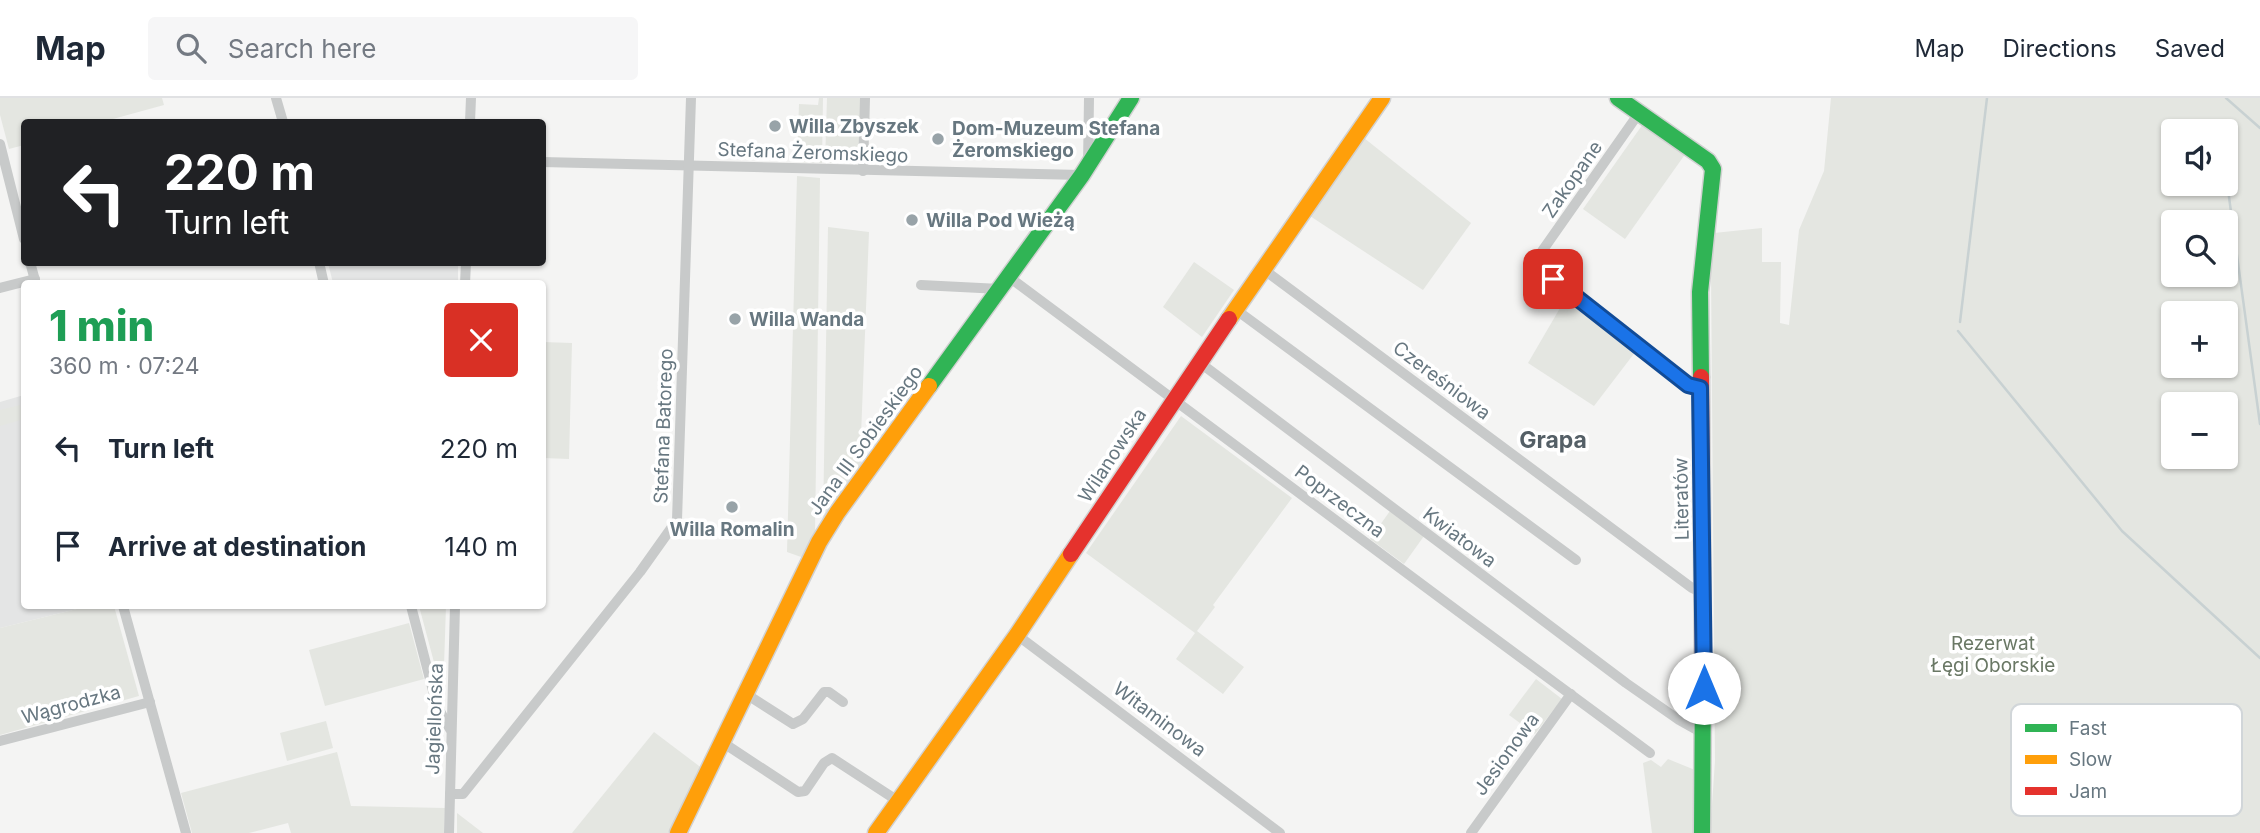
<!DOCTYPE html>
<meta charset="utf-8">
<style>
:root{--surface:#fff;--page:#f6f6f7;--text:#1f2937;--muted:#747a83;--line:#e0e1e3}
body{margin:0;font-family:Inter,sans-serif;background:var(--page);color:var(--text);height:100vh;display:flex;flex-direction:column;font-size:26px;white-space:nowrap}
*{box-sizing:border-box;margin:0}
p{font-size:23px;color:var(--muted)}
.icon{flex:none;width:38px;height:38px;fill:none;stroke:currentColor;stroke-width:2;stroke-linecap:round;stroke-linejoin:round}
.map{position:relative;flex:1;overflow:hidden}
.panel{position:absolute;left:21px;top:182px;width:525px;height:329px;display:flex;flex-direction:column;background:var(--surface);border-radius:7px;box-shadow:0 2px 5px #0004}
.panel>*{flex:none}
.banner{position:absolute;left:21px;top:21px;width:525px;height:147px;border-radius:7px;box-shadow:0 2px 5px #0004;background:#202124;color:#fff;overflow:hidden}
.buttons{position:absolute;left:2161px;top:21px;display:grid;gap:14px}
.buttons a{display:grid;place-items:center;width:77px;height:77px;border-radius:7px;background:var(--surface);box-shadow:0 2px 5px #0004;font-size:35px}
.pin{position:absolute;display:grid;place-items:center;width:60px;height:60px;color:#fff;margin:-30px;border-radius:14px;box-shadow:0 4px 10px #0006}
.me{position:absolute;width:77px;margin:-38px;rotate:0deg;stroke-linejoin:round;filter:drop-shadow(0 0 5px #0008)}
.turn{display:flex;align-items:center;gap:24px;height:147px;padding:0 28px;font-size:32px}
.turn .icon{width:91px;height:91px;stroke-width:2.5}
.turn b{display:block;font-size:49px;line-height:60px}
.round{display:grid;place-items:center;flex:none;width:74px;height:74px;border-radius:7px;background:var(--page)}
.headline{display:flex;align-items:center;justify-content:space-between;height:119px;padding:0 28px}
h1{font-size:42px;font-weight:800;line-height:52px;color:#1e9e55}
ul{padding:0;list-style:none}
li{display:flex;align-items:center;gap:21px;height:98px;padding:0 28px}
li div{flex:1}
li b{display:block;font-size:26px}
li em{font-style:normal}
header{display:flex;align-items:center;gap:42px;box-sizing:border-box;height:98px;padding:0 35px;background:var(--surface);border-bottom:2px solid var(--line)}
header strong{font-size:33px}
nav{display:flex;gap:38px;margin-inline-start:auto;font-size:24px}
.search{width:490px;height:63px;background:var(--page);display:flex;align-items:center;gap:18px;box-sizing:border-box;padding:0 24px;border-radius:7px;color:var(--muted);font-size:26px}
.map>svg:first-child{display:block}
.built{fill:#e4e5e5}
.green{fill:#e4e6e1;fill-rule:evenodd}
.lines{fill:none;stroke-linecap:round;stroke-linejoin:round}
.stream{stroke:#c8d1d2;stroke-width:2.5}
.fast-casing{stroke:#d1d1d1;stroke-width:19}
.slow-casing{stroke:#d1d1d1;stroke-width:19}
.jam-casing{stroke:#d1d1d1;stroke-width:19}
.street{stroke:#c8caca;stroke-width:10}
.fast{stroke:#30b455;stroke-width:16}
.slow{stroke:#ff9f0a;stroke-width:16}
.jam{stroke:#e5322d;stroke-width:16}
.route-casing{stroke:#114b97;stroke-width:18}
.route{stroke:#1a73e8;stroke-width:12}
.poi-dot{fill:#98a3a8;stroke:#fff;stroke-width:2.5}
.labels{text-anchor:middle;stroke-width:7;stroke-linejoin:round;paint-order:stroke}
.poi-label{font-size:19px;font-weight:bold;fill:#677780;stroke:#fff;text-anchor:start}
.street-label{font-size:19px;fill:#677780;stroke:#fff}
.park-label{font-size:19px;fill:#6a7865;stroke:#fff}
.quarter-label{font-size:23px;font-weight:bold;fill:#545f66;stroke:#fff}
.key{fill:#fff;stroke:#d1d6d9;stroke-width:2}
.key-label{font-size:19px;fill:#677780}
</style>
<header>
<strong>Map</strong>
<div class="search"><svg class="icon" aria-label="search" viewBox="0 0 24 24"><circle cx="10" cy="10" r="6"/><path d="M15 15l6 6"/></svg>Search here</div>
<nav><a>Map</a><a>Directions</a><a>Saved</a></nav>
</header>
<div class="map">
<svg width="2260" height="735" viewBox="0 0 2260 735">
<rect width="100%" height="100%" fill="#f4f4f3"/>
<g class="built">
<path d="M328,165H458V185H333Z"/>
<path d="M24,297V508H89L0,530V304Z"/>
</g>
<g class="green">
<path d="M0,0H162L164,7L102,24H24V47L9,51L0,17Z"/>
<path d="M819,0H823L822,65L797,64L799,6L818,7Z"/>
<path d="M827,0H861L859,57L857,58L854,65H825Z"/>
<path d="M1831,0H2260V735H1710L1715,663L1711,174L1714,135L1762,130V164H1781L1780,225L1789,227L1799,132L1824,73ZM2174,33H2226V86H2174ZM2174,124H2226V177H2174ZM2174,215H2226V268H2174ZM2174,306H2226V359H2174Z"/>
<path d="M1643,26L1686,55L1625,141L1583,111Z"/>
<path d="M1364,40L1471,125L1423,192L1310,118Z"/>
<path d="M797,78L820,80L815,436L804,460L787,454Z"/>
<path d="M828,129L869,134L860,363L864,366L823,422Z"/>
<path d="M1194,164L1234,192L1202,239L1163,209Z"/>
<path d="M1567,198L1636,253L1594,308L1528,265Z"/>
<path d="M543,244L572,245L569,361L543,360Z"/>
<path d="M20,307L24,321L0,328V312Z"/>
<path d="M1181,318L1292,400L1213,507L1215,509L1197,533L1244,569L1223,596L1176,561L1195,535L1086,455Z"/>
<path d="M1390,413L1424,438L1404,466L1370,441Z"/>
<path d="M89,508H114L139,598L0,637V530Z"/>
<path d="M419,508H446L443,598Z"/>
<path d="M409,525L424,581L325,608L309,552Z"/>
<path d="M1536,581L1562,601L1535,636L1509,617Z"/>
<path d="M326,623L333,650L287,663L280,635Z"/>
<path d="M654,634L703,671L668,735H572Z"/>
<path d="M337,654L351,708L445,710L444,735H291L288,725L249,735H192L181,695Z"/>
<path d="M1668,661L1695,672L1693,735H1652L1643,665L1651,662L1661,669Z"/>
<path d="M457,715L483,735H457Z"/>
</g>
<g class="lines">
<g class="stream">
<path d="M2226,0L2260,30"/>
<path d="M2226,77L2260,326"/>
<path d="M1960,224L1987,0"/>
<path d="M1958,233L2122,433L2260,560"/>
</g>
<defs>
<g id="fast">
<path d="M1618,0L1708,63L1713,71L1700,194L1701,279"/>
<path d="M929,288L1082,77L1131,0"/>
<path d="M1702,735L1703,574"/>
</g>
<g id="slow">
<path d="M1229,221L1382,0"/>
<path d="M678,735L819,444L837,415L929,288"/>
<path d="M876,735L1017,537L1071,456"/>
</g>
<g id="jam">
<path d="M1701,279L1703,574"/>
<path d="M1071,456L1229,221"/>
</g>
</defs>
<use href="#fast" class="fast-casing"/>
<use href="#slow" class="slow-casing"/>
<use href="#jam" class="jam-casing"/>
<g class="street">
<path d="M276,0L283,24"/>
<path d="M1639,15L1533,166L1688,287L1700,290"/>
<path d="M470,24L471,0"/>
<path d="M0,46L24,141"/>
<path d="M542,64L1082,77"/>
<path d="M1088,67L1089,0"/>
<path d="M863,73L865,0"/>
<path d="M30,164L36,186"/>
<path d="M319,164L324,186"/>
<path d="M1263,171L1692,490L1703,495"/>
<path d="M1009,179L1459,514L1650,655"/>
<path d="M465,186L466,164"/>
<path d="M921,187L1000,191"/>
<path d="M0,190L35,181"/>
<path d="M1235,211L1576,462"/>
<path d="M1199,264L1626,585L1679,622L1704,636"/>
<path d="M123,508L186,735"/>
<path d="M411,508L437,608L450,631"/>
<path d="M1017,537L1280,735"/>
<path d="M746,596L793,626L803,621L824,594H829L843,604"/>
<path d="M0,643L150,604"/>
<path d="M722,644L798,694L805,693L824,665L832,660L898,703"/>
<path d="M450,696H463L640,474L677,422L691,0"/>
<path d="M449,735L455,508"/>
<path d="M1471,735L1571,596"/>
</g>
<use href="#fast" class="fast"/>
<use href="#slow" class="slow"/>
<use href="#jam" class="jam"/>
</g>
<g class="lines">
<defs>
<path id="route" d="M1553,181L1688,287L1700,290L1704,590"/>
</defs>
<use href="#route" class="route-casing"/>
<use href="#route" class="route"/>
</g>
<g class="poi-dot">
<circle cx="775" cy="28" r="7"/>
<circle cx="938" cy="41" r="7"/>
<circle cx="912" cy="122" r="7"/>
<circle cx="735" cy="221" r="7"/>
<circle cx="732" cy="409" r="7"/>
</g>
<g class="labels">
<g class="poi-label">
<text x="789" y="35">Willa Zbyszek</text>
<text x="952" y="37">Dom-Muzeum Stefana<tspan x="952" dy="22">Żeromskiego</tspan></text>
<text x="926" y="129">Willa Pod Wieżą</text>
<text x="749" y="228">Willa Wanda</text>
<text x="732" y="438" text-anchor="middle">Willa Romalin</text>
</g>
<g class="street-label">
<text transform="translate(813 54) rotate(2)" y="7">Stefana Żeromskiego</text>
<text transform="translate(1572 81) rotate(-55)" y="7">Zakopane</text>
<text transform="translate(1442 282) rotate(37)" y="7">Czereśniowa</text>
<text transform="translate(663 328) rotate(-88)" y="7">Stefana Batorego</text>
<text transform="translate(865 342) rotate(-54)" y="7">Jana III Sobieskiego</text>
<text transform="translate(1112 357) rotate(-57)" y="7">Wilanowska</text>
<text transform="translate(1681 401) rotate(-91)" y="7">Literatów</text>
<text transform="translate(1340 403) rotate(37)" y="7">Poprzeczna</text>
<text transform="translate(1460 439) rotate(37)" y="7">Kwiatowa</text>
<text transform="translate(71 606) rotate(-15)" y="7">Wągrodzka</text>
<text transform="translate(434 621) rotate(-88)" y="7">Jagiellońska</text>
<text transform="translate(1160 621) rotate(37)" y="7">Witaminowa</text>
<text transform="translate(1506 656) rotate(-54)" y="7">Jesionowa</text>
</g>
<g class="park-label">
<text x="1993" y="552">Rezerwat<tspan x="1993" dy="22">Łęgi Oborskie</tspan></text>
</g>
<g class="quarter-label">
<text x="1553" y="350">Grapa</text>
</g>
</g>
<rect x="2011" y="606" width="231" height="112" rx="10" class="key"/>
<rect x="2025" y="626" width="32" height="8" fill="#30b455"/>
<rect x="2025" y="657" width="32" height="9" fill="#ff9f0a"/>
<rect x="2025" y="689" width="32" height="8" fill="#e5322d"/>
<g class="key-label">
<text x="2069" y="637">Fast</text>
<text x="2069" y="668">Slow</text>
<text x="2069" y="700">Jam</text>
</g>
</svg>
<div class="buttons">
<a><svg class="icon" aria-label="sound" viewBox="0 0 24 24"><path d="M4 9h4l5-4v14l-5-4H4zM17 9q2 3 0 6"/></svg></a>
<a><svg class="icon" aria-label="search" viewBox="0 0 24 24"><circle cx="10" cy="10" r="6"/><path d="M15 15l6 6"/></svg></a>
<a>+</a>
<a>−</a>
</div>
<div class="pin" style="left:1553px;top:181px;background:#d93025"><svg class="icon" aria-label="arrive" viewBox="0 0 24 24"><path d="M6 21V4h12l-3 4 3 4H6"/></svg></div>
<svg class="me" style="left:1704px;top:590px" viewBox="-20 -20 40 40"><circle r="19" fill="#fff"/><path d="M0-13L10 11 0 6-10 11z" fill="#1a73e8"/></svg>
<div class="banner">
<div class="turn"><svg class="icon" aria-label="left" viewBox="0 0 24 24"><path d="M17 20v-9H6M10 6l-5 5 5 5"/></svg><div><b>220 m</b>Turn left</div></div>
</div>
<section class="panel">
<div class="headline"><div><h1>1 min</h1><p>360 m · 07:24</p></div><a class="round" style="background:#d93025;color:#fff"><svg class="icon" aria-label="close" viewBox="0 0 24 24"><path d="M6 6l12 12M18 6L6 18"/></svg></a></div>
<ul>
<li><svg class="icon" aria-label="left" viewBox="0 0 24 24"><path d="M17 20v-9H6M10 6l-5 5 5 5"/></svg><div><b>Turn left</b></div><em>220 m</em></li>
<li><svg class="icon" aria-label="arrive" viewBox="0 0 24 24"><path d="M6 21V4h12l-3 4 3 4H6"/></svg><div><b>Arrive at destination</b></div><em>140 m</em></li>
</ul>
</section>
</div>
